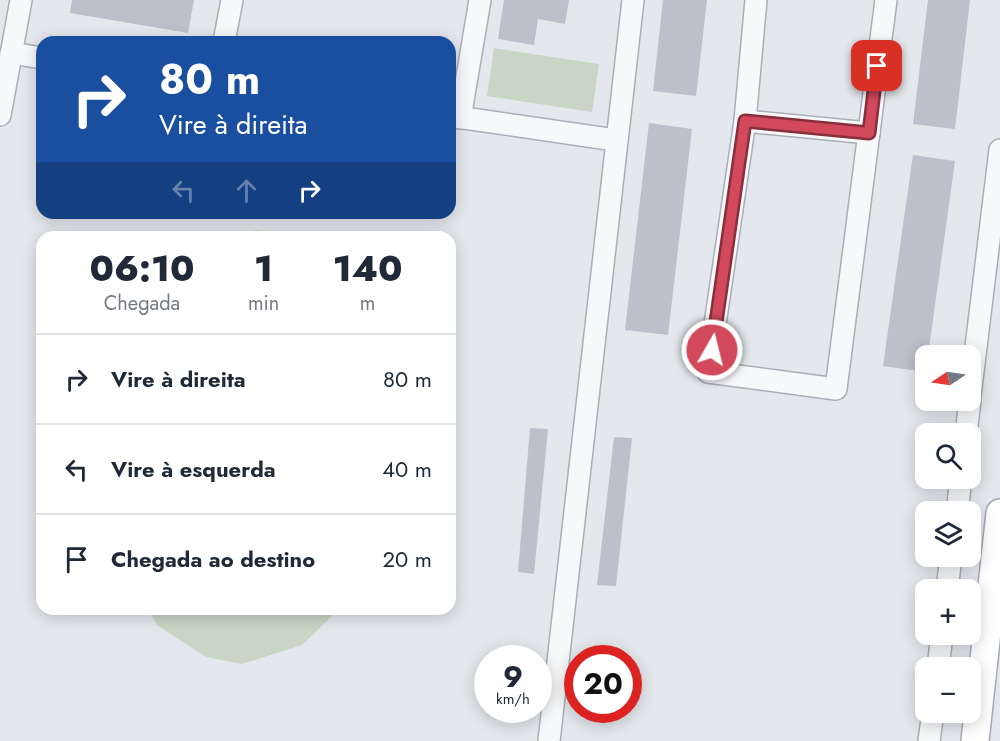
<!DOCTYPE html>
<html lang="pt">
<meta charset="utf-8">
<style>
:root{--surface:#fff;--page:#f2f2f3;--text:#1f2937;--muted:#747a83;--line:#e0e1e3}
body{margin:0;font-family:Jost,sans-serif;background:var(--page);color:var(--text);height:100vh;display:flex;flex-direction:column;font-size:22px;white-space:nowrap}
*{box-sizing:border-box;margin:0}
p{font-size:20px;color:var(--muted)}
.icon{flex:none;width:33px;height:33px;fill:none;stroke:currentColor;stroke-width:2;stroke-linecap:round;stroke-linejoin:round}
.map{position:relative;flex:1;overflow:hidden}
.drawer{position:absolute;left:36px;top:231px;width:420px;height:384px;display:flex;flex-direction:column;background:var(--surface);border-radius:18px;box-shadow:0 3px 15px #0003}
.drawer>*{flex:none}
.hud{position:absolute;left:36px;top:36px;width:420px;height:183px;border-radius:18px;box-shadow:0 3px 15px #0003;background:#1a4fa0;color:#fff;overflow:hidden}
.needle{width:39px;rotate:257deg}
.tools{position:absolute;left:915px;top:345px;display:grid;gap:12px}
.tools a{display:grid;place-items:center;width:66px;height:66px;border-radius:12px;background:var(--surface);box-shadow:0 3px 15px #0003;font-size:30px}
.speed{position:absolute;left:474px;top:645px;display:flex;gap:12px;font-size:30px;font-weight:700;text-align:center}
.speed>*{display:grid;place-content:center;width:78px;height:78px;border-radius:50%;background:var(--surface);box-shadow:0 3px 15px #0003;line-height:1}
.speed small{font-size:15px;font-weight:400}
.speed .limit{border:9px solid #d22;background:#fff;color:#111}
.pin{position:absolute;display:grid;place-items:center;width:51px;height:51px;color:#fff;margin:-26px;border-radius:12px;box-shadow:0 3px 9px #0006}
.me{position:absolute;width:66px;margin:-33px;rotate:8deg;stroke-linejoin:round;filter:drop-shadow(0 0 4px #0008)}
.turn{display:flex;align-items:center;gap:21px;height:126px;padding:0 24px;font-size:27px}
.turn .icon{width:78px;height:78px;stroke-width:2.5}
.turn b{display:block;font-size:42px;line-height:51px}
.lanes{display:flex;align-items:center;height:57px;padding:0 24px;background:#0003;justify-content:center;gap:30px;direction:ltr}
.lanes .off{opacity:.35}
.eta{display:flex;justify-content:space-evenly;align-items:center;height:102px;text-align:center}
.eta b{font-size:36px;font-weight:800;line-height:42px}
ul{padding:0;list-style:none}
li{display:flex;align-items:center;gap:18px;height:90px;padding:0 24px;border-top:2px solid var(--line)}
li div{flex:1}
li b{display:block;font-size:22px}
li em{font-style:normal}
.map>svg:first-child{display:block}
.green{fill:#c9d6c5}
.building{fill:#bbc0ca}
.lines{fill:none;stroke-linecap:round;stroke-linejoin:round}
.minor-casing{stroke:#a9aeb7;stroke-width:24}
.major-casing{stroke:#a3abb8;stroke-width:30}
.minor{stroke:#f7f8fa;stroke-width:21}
.major{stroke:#fff;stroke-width:27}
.route-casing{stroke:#882f3b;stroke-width:15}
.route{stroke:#d1495b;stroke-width:10}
</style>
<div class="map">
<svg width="1000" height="741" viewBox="0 0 1000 741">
<rect width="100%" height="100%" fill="#e4e7ec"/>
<g class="green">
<path d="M494,48L599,64L592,112L487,96Z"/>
<path d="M257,230L327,237H222Z"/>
<path d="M148,609H339L302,645L242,664L206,657L157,625Z"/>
</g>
<g class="building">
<path d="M72,0H194L188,33L70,13Z"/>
<path d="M504,0H569L565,24L538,19L534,45L498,39Z"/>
<path d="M663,0H707L696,96L653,91Z"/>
<path d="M928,0H970L955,129L913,124Z"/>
<path d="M649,123L692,129L668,335L625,330Z"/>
<path d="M913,155L955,161L928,356H926V372L883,366Z"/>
<path d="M530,428L548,429L534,574L518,572Z"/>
<path d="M614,437L632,438L616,586L597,585Z"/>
</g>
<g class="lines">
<defs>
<g id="minor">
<path d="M756,0L745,121L708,372L836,389L886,0"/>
<path d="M224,42L232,0"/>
<path d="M11,53L42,58"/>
<path d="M0,115L21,0"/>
<path d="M450,116L615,140"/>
<path d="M460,118L480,0"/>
<path d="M745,121L869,133"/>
<path d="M970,396L1000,150"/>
<path d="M966,434L970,400"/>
<path d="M957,512L961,478"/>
<path d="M947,590L951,556"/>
<path d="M938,668L942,634"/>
<path d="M549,741L633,0"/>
<path d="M929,741L933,712"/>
</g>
<path id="major" d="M975,741L1000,513"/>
</defs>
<use href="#minor" class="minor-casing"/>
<use href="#major" class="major-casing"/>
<use href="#minor" class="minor"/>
<use href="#major" class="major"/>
</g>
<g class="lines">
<defs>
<path id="route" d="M712,350L745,121L869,133L877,66"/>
</defs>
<use href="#route" class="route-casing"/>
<use href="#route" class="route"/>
</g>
</svg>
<div class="tools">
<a><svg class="needle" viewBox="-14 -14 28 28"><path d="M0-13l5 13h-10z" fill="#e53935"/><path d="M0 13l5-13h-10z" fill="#747a83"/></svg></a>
<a><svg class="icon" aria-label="search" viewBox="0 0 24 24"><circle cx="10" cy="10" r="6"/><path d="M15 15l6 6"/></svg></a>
<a><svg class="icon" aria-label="layers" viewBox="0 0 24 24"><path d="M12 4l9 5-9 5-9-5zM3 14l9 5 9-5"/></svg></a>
<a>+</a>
<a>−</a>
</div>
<div class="speed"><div>9<small>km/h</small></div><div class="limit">20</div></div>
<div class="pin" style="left:877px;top:66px;background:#d93025"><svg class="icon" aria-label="arrive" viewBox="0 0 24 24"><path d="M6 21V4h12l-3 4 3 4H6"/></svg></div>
<svg class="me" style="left:712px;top:350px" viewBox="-20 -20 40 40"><circle r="17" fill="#d1495b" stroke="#fff" stroke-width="3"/><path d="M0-11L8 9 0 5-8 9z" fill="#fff"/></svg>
<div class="hud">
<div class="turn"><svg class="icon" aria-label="right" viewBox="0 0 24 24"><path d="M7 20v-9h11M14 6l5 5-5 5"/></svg><div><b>80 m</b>Vire à direita</div></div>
<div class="lanes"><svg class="icon off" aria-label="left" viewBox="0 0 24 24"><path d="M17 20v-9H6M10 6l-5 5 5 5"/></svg><svg class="icon off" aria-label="ahead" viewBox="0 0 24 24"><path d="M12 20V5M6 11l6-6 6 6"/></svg><svg class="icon" aria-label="right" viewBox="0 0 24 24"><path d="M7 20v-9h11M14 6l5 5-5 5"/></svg></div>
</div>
<section class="drawer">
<div class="eta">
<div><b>06:10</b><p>Chegada</p></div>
<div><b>1</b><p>min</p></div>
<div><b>140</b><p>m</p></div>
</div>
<ul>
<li><svg class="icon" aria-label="right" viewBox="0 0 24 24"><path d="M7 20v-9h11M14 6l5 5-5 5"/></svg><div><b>Vire à direita</b></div><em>80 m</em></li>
<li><svg class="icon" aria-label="left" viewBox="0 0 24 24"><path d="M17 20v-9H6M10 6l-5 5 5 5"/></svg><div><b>Vire à esquerda</b></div><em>40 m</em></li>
<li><svg class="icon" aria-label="arrive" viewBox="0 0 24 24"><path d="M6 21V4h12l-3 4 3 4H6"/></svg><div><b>Chegada ao destino</b></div><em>20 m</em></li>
</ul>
</section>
</div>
